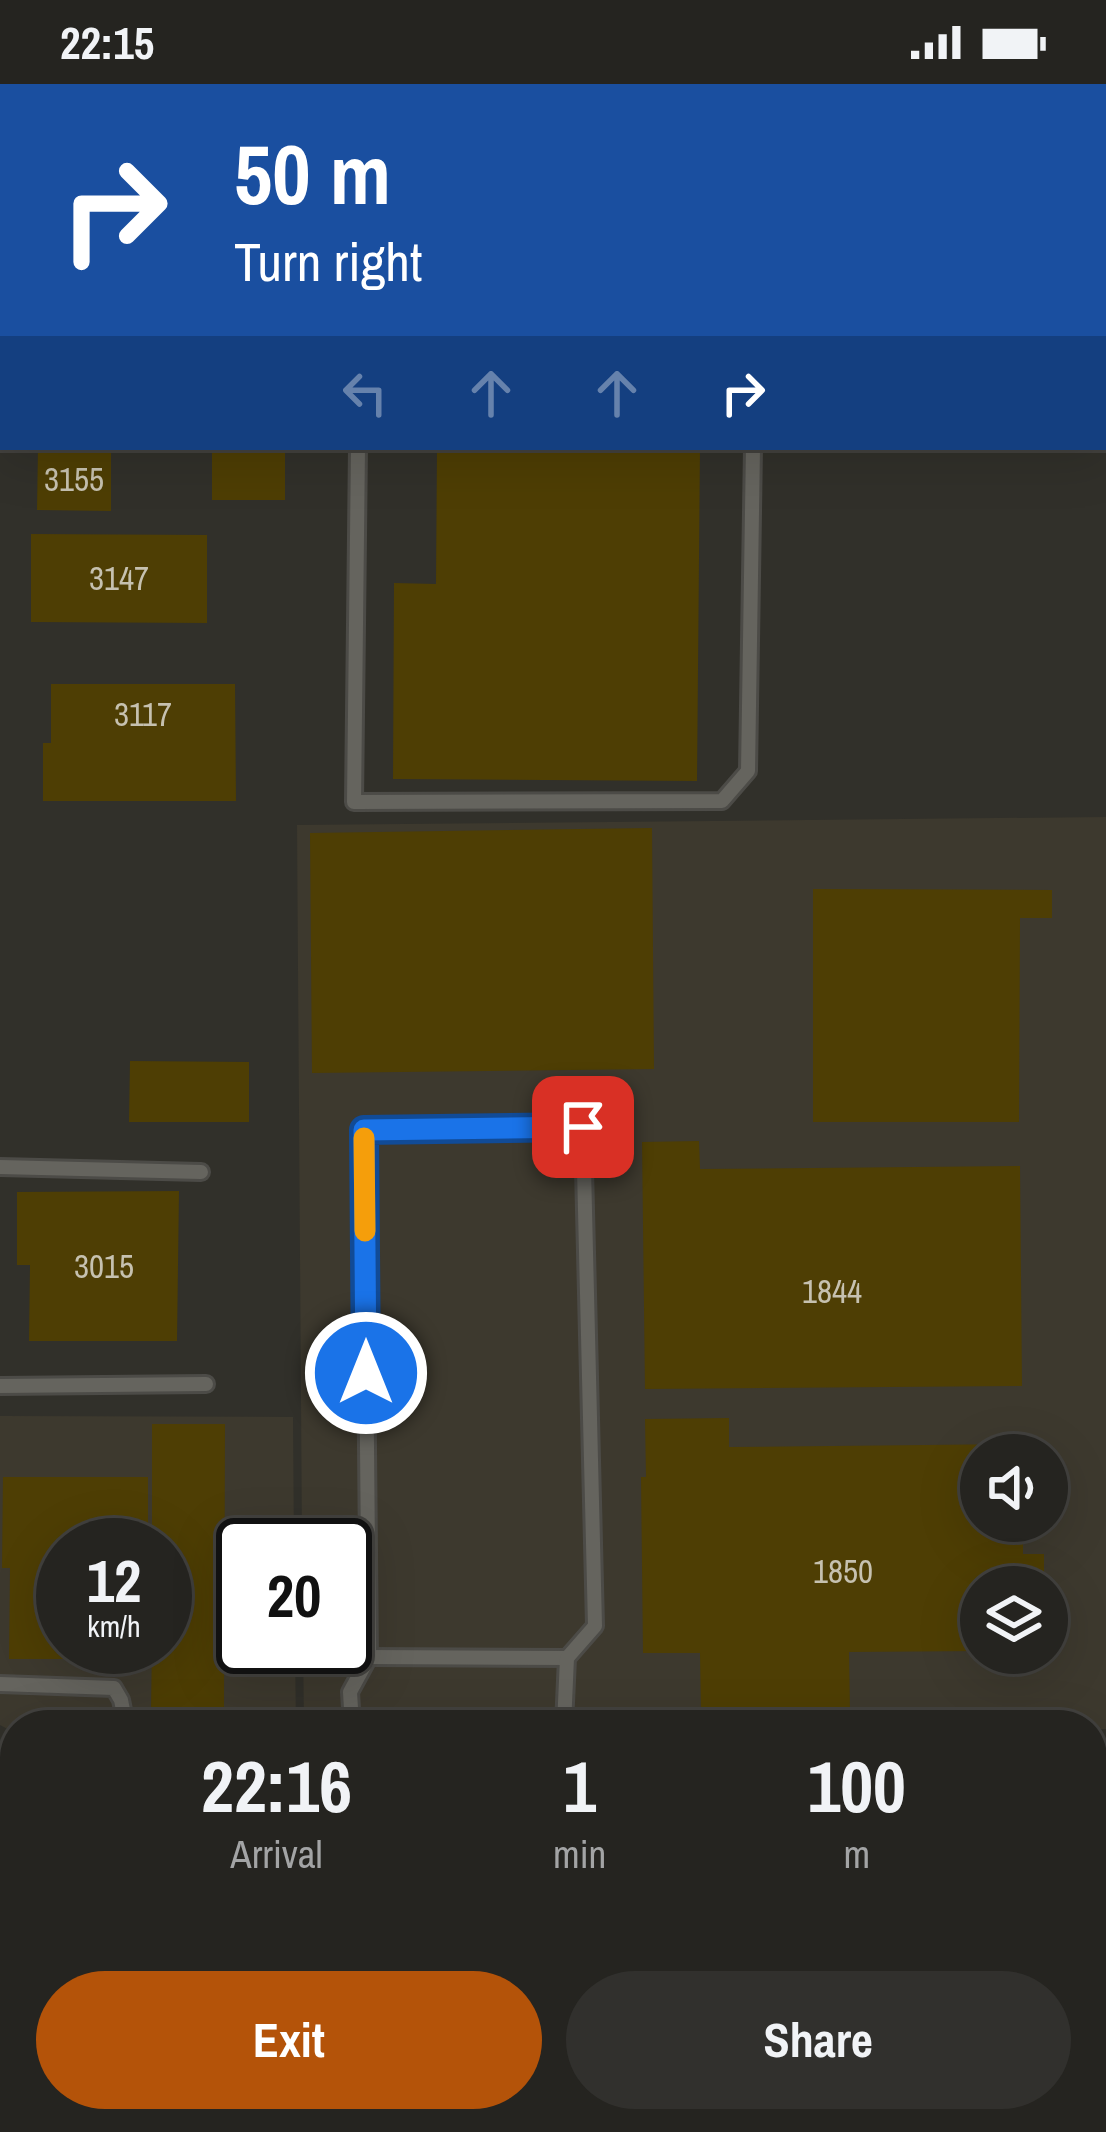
<!DOCTYPE html>
<style>
:root{--surface:#252420;--page:#31302d;--text:#f1f3f6;--muted:#a3a4a5;--line:#42413e;--accent:#b45309}
body{margin:0;font-family:"Archivo Narrow",sans-serif;background:var(--page);color:var(--text);height:100vh;display:flex;flex-direction:column;font-size:45px;white-space:nowrap}
*{box-sizing:border-box;margin:0}
p{font-size:39px;color:var(--muted)}
.icon{flex:none;width:66px;height:66px;fill:none;stroke:currentColor;stroke-width:2;stroke-linecap:round;stroke-linejoin:round}
.map{position:relative;flex:1;overflow:hidden}
.side{position:absolute;left:0px;top:1626px;width:1107px;height:423px;display:flex;flex-direction:column;background:var(--surface);border-radius:48px 48px 0 0;box-shadow:0 12px 48px #0002,0 0 0 3px var(--line)}
.side>*{flex:none}
.guide{position:absolute;left:0px;top:0px;width:1107px;height:366px;box-shadow:0 12px 48px #0002,0 0 0 3px var(--line);background:#1a4fa0;color:#fff;overflow:hidden}
.controls{position:absolute;left:960px;top:1350px;display:grid;gap:24px}
.controls a{display:grid;place-items:center;width:108px;height:108px;border-radius:50%;background:var(--surface);box-shadow:0 12px 48px #0002,0 0 0 3px var(--line);font-size:60px}
.speed{position:absolute;left:36px;top:1434px;display:flex;gap:24px;font-size:60px;font-weight:700;text-align:center}
.speed>*{display:grid;place-content:center;width:156px;height:156px;border-radius:50%;background:var(--surface);box-shadow:0 12px 48px #0002,0 0 0 3px var(--line);line-height:1}
.speed small{font-size:30px;font-weight:400}
.speed .limit{border:6px solid #111;border-radius:18px;background:#fff;color:#111}
.pin{position:absolute;display:grid;place-items:center;width:102px;height:102px;color:#fff;margin:-51px;border-radius:24px;box-shadow:0 6px 18px #0006}
.me{position:absolute;width:132px;margin:-66px;rotate:0deg;stroke-linejoin:round;filter:drop-shadow(0 0 9px #0008)}
.turn{display:flex;align-items:center;gap:42px;height:252px;padding:0 36px;font-size:54px}
.turn .icon{width:156px;height:156px;stroke-width:2.5}
.turn b{display:block;font-size:84px;line-height:102px}
.lanes{display:flex;align-items:center;height:114px;padding:0 36px;background:#0003;justify-content:center;gap:60px;direction:ltr}
.lanes .off{opacity:.35}
.eta{display:flex;justify-content:space-evenly;align-items:center;height:204px;text-align:center}
.eta b{font-size:72px;font-weight:700;line-height:84px}
.cta{display:flex;gap:24px;margin-top:auto;padding:24px 36px}
.cta a{flex:1;height:138px;border-radius:72px;background:var(--accent);color:#fff;font-size:48px;font-weight:700;line-height:138px;text-align:center}
.cta a+a{background:var(--page);color:var(--text)}
.status{display:flex;justify-content:space-between;align-items:center;height:84px;padding:0 60px;background:var(--surface);direction:ltr}
.status svg{height:33px;fill:currentColor}
.map>svg:first-child{display:block}
.built{fill:#3d392e;fill-rule:evenodd}
.building{fill:#4e3e04}
.lines{fill:none;stroke-linecap:round;stroke-linejoin:round}
.lane-casing{stroke:#4c4b47;stroke-width:20}
.street-casing{stroke:#4c4b47;stroke-width:33}
.lane{stroke:#65645e;stroke-width:14}
.street{stroke:#65645e;stroke-width:27}
.route-casing{stroke:#114b97;stroke-width:30}
.route{stroke:#1a73e8;stroke-width:21}
.slow{stroke:#f59e0b;stroke-width:21}
.labels{text-anchor:middle;stroke-width:10;stroke-linejoin:round;paint-order:stroke}
.number-label{font-size:33px;fill:#c6c1b0}
</style>
<div class="status"><b>22:15</b><svg viewBox="0 0 49 12"><path d="M0 12V9h3v3zM5 12V6h3v6zM10 12V3h3v9zM15 12V0h3v12zM26 1h20v11H26zM47 4h2v5h-2z"/></svg></div>
<div class="map">
<svg width="1106" height="2048" viewBox="0 0 1106 2048">
<rect width="100%" height="100%" fill="#31302a"/>
<g class="built">
<path d="M1106,733V1645H1092V1641H304L303,1563H345V1461H302L297,741ZM981,1371H1047V1437H981ZM981,1503H1047V1569H981Z"/>
<path d="M0,1332L293,1333L294,1461H243V1563H295L296,1641H15V1649L0,1641ZM63,1461H165V1563H63Z"/>
</g>
<g class="building">
<path d="M38,363H111V427L37,426Z"/>
<rect x="212" y="363" width="73" height="53"/>
<path d="M437,363H700L697,697L393,695L394,499L436,500Z"/>
<path d="M31,450L207,451V539L31,538Z"/>
<path d="M51,600H235L236,717H43V659H51Z"/>
<path d="M652,744L654,985L312,989L310,749Z"/>
<path d="M813,805L1052,806V834H1020L1019,1038H813Z"/>
<path d="M130,977L249,978V1038H129Z"/>
<path d="M699,1057L700,1085L1020,1082L1022,1302L645,1305L642,1058Z"/>
<path d="M179,1107L177,1257H29L30,1181H17V1108Z"/>
<path d="M729,1334V1363L1022,1360V1371H981V1437H1023V1470H1044V1503H981V1567L849,1568L850,1628L701,1629L700,1569H643L641,1393H646L645,1335Z"/>
<path d="M152,1340H225L224,1624H151L152,1563H165V1461H152Z"/>
<path d="M3,1393H148V1461H63V1563H148V1575H9L10,1484H2Z"/>
<rect x="0" y="1768" width="15" height="150"/>
<path d="M0,2027H15V2034H90V2048H0Z"/>
</g>
<g class="lines">
<defs>
<g id="lane">
<path d="M362,3V0"/>
<path d="M538,3V0"/>
<path d="M713,3V0"/>
<path d="M780,3V0"/>
<path d="M834,3L841,0"/>
<path d="M1104,96H1106"/>
<path d="M358,363L354,718L722,717L748,687L753,363"/>
<path d="M0,1083L201,1088"/>
<path d="M0,1302L206,1300"/>
<path d="M369,1573L567,1574"/>
<path d="M0,1600L114,1604L121,1616L126,1641"/>
<path d="M352,1641L350,1608L369,1573L364,1046L583,1043L595,1542L567,1574L564,1641"/>
<path d="M0,1968L15,1967"/>
</g>
<g id="street">
<path d="M0,1690H15"/>
<path d="M1092,1699H1106"/>
<path d="M285,2048V2034"/>
</g>
</defs>
<use href="#lane" class="lane-casing"/>
<use href="#street" class="street-casing"/>
<use href="#lane" class="lane"/>
<use href="#street" class="street"/>
</g>
<g class="lines">
<defs>
<path id="route" d="M366,1289L364,1046L583,1043"/>
</defs>
<use href="#route" class="route-casing"/>
<use href="#route" class="route"/>
<path class="slow" d="M364,1054L365,1147"/>
</g>
<g class="labels">
<g class="number-label">
<text x="74" y="407">3155</text>
<text x="119" y="506">3147</text>
<text x="143" y="642">3117</text>
<text x="104" y="1194">3015</text>
<text x="832" y="1219">1844</text>
<text x="843" y="1499">1850</text>
</g>
</g>
</svg>
<div class="controls">
<a><svg class="icon" aria-label="sound" viewBox="0 0 24 24"><path d="M4 9h4l5-4v14l-5-4H4zM17 9q2 3 0 6"/></svg></a>
<a><svg class="icon" aria-label="layers" viewBox="0 0 24 24"><path d="M12 4l9 5-9 5-9-5zM3 14l9 5 9-5"/></svg></a>
</div>
<div class="speed"><div>12<small>km/h</small></div><div class="limit">20</div></div>
<div class="pin" style="left:583px;top:1043px;background:#d93025"><svg class="icon" aria-label="arrive" viewBox="0 0 24 24"><path d="M6 21V4h12l-3 4 3 4H6"/></svg></div>
<svg class="me" style="left:366px;top:1289px" viewBox="-20 -20 40 40"><circle r="17" fill="#1a73e8" stroke="#fff" stroke-width="3"/><path d="M0-11L8 9 0 5-8 9z" fill="#fff"/></svg>
<div class="guide">
<div class="turn"><svg class="icon" aria-label="right" viewBox="0 0 24 24"><path d="M7 20v-9h11M14 6l5 5-5 5"/></svg><div><b>50 m</b>Turn right</div></div>
<div class="lanes"><svg class="icon off" aria-label="left" viewBox="0 0 24 24"><path d="M17 20v-9H6M10 6l-5 5 5 5"/></svg><svg class="icon off" aria-label="ahead" viewBox="0 0 24 24"><path d="M12 20V5M6 11l6-6 6 6"/></svg><svg class="icon off" aria-label="ahead" viewBox="0 0 24 24"><path d="M12 20V5M6 11l6-6 6 6"/></svg><svg class="icon" aria-label="right" viewBox="0 0 24 24"><path d="M7 20v-9h11M14 6l5 5-5 5"/></svg></div>
</div>
<section class="side">
<div class="eta">
<div><b>22:16</b><p>Arrival</p></div>
<div><b>1</b><p>min</p></div>
<div><b>100</b><p>m</p></div>
</div>
<div class="cta"><a>Exit</a><a>Share</a></div>
</section>
</div>
